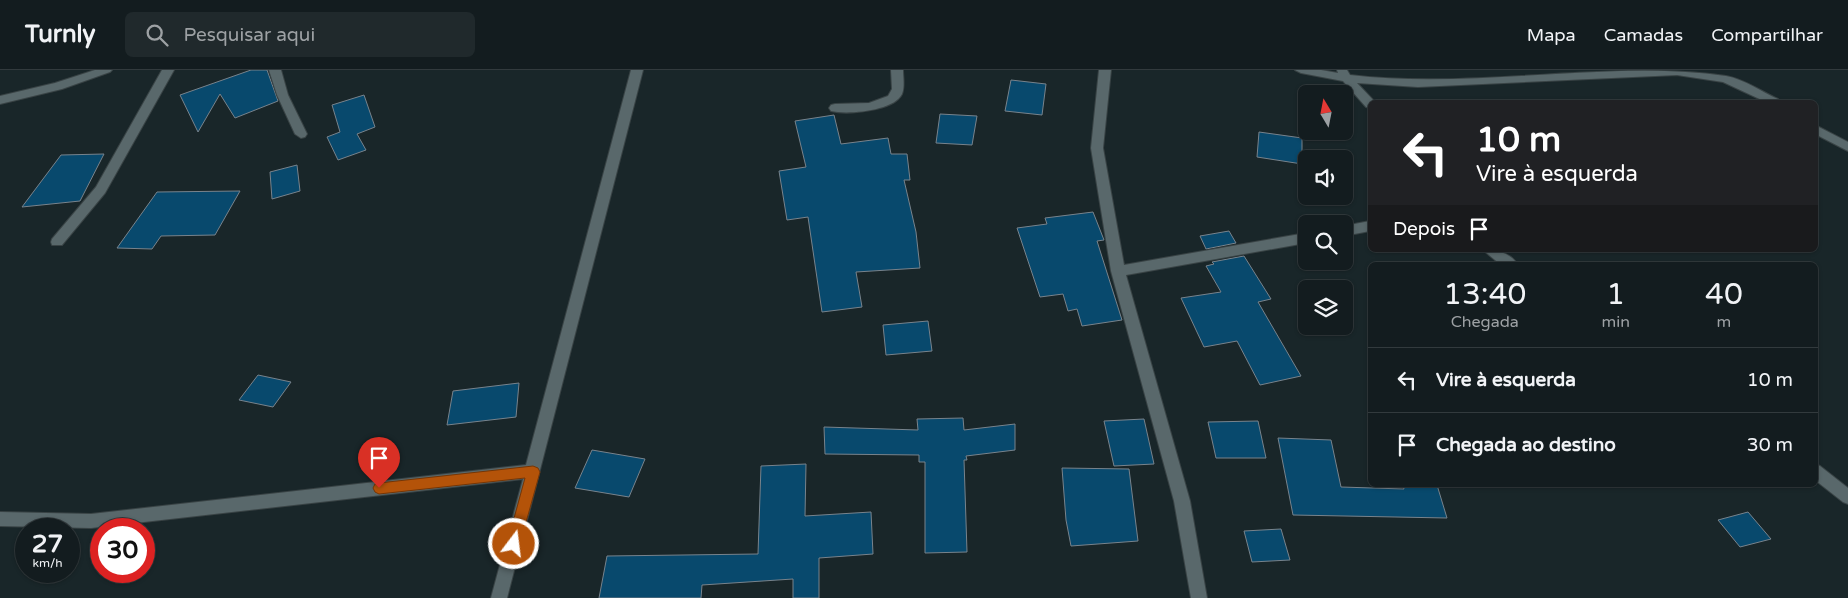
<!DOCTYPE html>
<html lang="pt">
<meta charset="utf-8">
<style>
:root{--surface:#131c1f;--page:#20292c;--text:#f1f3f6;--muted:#9da1a4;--line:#323a3d}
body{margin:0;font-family:"Varela Round",sans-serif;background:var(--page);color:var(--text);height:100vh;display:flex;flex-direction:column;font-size:19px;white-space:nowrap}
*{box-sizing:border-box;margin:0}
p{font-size:16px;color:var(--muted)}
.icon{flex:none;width:28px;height:28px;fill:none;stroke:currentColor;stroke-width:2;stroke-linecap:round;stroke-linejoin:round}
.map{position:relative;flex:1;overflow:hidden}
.sheet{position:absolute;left:1368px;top:192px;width:450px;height:225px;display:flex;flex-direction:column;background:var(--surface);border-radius:8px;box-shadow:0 1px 4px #0004,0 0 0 1px var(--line)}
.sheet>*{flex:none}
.top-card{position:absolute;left:1368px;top:30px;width:450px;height:152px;border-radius:8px;box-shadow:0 1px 4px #0004,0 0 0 1px var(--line);background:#202124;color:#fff;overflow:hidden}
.needle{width:32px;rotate:350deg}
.tools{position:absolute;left:1298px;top:15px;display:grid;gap:10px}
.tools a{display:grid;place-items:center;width:55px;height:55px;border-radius:8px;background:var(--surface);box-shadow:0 1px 4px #0004,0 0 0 1px var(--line);font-size:25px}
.speed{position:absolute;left:15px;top:448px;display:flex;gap:10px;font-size:25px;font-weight:700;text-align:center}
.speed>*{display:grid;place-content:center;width:65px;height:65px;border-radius:50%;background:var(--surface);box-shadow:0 1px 4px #0004,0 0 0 1px var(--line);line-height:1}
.speed small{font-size:12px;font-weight:400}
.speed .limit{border:8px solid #d22;background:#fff;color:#111}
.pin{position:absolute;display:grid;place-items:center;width:42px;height:42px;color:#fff;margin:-51px -21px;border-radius:50% 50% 50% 0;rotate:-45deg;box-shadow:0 0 5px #0007}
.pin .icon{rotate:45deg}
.me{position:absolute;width:55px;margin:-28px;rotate:15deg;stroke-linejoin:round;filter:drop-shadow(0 0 4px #0008)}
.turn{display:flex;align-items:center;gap:18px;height:105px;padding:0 25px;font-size:22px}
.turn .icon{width:65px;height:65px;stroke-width:2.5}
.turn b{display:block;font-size:35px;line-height:42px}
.then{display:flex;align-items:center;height:48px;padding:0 25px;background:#0003;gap:10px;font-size:19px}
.eta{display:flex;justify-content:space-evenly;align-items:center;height:85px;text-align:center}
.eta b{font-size:30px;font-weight:600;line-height:35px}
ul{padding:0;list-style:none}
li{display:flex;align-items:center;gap:15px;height:65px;padding:0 25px;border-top:1px solid var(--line)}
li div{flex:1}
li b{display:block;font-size:19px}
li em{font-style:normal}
header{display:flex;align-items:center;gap:30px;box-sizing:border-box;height:70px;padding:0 25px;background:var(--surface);border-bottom:1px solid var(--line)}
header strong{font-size:24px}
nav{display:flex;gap:28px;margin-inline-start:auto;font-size:18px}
.search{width:350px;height:45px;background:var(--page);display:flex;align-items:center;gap:12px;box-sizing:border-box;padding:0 18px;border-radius:8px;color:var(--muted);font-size:19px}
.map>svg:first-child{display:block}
.building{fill:#08496d;stroke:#78838c}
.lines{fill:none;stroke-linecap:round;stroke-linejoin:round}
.minor-casing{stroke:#394345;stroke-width:2}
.minor{fill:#59686b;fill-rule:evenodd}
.route{fill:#b45309;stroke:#753606}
</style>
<header>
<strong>Turnly</strong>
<div class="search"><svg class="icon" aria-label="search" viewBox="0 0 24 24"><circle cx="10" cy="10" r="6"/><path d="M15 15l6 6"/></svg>Pesquisar aqui</div>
<nav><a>Mapa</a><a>Camadas</a><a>Compartilhar</a></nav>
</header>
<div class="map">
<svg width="1848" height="528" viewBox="0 0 1848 528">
<rect width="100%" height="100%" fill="#192629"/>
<g class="building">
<path d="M251,0H267L278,31L235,48L220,24L198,62L180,25Z"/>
<path d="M1011,10L1046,14L1042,45L1005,41Z"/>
<path d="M364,25L375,57L357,64L366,80L338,90L327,67L340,62L332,35Z"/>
<path d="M940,44L977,46L972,75L936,73Z"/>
<path d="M834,45L841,74L888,68L891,84H907L910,110H904L916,162L920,198L856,202L862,237L822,242L808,147L787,150L779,101L806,97L795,51Z"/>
<path d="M1259,62L1302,68V94L1257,87Z"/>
<path d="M104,84L80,131L22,137L61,85Z"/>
<path d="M297,95L300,121L272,129L270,102Z"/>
<path d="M240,121L215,165L161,166L152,179L117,178L157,122Z"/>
<path d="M1093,142L1104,170L1097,171L1122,250L1082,256L1077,239L1068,241L1063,224L1040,227L1017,158L1047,154L1045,148Z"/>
<path d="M1229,161L1236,173L1206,179L1200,166Z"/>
<path d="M1244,186L1271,229L1258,232L1301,306L1260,315L1237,271L1204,277L1181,228L1221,222L1206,196L1214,194L1212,192Z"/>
<path d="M928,251L932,281L886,285L883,255Z"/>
<path d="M258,305L291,312L273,337L239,330Z"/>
<path d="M519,313L516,347L447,355L453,321Z"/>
<path d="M963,348L964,360L1015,354V380L966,386L967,390H964L967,482L925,483V392H919V385L825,384L824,357L918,360L917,349Z"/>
<path d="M1144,349L1154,394L1114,396L1104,351Z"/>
<path d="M1258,351L1266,388H1216L1208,352Z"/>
<path d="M1278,368L1331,370L1341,417L1404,419L1403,415H1437L1447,448L1293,445Z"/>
<path d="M592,380L645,389L629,427L575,418Z"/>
<path d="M806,394L805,446L871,442L873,484L819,488V528H793V509L702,515L701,528H599L607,486L758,484L761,396Z"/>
<path d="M1062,398L1129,399L1138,471L1071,476L1066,450Z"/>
<path d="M1748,442L1771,469L1740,477L1718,450Z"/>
<path d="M1281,459L1290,490L1252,492L1244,461Z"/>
</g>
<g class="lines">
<defs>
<g id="minor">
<path d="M95,0H112L110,2L62,19L0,34V26L55,13Z"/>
<path d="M162,0H174L105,123L62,175H52L51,172L52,169L96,117Z"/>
<path d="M269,0H281L288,25L307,64L305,67L301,68L295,64L277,25Z"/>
<path d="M631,0H643L507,528H491L523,409L91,458L0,456V442L91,444L526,395Z"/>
<path d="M891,0H903C903,7 905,17 902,24C894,41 847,45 831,41L829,38L831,35L835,34L869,33L888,26L892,19Z"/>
<path d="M1099,0H1111L1103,78L1124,195L1306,163V173L1126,205L1190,431L1207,528H1191L1174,431L1111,201L1091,78Z"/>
<path d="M1295,0H1321L1338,3L1337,0H1347L1350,5C1432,15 1516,5 1597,2C1640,0 1684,0 1726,6C1744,9 1762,22 1778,29L1780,32H1766L1723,12L1677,5L1418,17L1357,13L1375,32H1370V38L1366,37L1343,11L1301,3Z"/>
<path d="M1815,55L1848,72V81L1815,64Z"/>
<path d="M1370,151V161L1344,166V156Z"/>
<path d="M1483,180C1496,180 1510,182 1518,195H1501Z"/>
<path d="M1815,394L1820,396L1848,418V434L1843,432L1815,410Z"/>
</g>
</defs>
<use href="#minor" class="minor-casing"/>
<use href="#minor" class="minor"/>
</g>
<path class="route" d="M533,396L538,398L540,402L520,474L518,478L514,480L509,478L507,474L525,408L379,424L375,422L373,418L375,414L379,413Z"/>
</svg>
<div class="tools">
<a><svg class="needle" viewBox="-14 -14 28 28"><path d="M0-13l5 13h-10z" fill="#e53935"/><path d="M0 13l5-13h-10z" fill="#9da1a4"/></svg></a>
<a><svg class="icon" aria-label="sound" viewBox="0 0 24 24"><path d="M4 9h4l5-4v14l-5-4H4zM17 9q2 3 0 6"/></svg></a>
<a><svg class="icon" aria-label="search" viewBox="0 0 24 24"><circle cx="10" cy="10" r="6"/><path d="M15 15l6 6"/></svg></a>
<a><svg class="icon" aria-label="layers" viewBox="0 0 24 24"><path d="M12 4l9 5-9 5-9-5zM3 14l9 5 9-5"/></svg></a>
</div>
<div class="speed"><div>27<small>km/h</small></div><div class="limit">30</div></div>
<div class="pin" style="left:379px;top:418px;background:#d93025"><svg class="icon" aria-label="arrive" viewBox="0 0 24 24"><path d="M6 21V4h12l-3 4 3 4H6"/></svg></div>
<svg class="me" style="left:514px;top:474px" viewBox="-20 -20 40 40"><circle r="17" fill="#b45309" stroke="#fff" stroke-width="3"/><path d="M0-11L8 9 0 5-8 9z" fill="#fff"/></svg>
<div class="top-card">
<div class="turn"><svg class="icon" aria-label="left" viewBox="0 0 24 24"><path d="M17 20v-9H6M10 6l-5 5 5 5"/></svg><div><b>10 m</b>Vire à esquerda</div></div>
<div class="then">Depois<svg class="icon" aria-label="arrive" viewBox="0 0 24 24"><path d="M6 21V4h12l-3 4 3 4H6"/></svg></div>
</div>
<section class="sheet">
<div class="eta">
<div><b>13:40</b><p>Chegada</p></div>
<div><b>1</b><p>min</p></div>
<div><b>40</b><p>m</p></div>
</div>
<ul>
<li><svg class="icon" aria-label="left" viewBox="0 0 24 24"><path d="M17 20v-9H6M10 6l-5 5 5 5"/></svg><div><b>Vire à esquerda</b></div><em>10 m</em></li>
<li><svg class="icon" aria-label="arrive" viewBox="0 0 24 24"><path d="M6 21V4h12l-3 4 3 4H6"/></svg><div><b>Chegada ao destino</b></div><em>30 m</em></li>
</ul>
</section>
</div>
